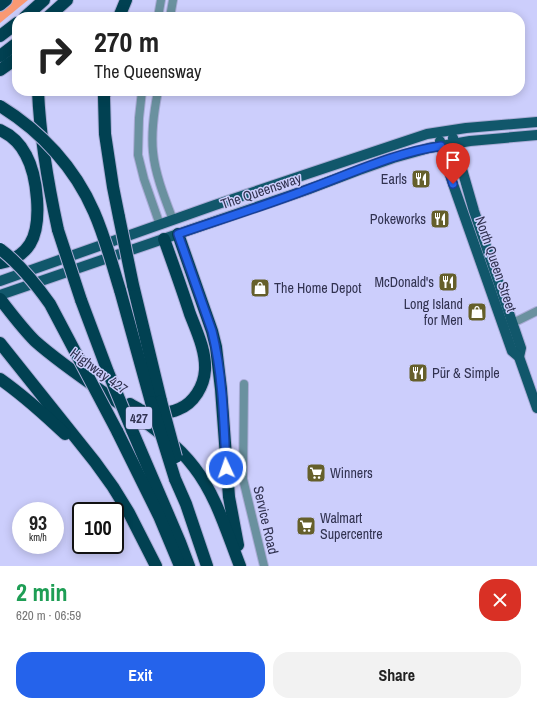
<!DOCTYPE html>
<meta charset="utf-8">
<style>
:root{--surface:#fff;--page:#f2f2f2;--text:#222;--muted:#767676;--accent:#2563eb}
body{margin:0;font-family:"Archivo Narrow",sans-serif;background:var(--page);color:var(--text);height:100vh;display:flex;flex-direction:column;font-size:15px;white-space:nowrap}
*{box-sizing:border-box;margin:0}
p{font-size:13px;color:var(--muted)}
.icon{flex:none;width:22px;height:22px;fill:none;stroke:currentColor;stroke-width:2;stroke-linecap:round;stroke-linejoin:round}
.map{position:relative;height:566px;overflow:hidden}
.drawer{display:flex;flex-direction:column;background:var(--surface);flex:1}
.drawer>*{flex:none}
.hud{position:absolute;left:12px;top:12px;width:513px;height:84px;border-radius:16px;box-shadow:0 2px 10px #0003;background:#fff;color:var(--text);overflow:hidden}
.speed{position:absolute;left:12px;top:502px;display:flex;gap:8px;font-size:20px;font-weight:700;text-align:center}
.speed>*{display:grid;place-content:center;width:52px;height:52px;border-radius:50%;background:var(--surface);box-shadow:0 2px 10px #0003;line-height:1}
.speed small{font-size:10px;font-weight:400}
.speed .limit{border:2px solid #111;border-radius:6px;background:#fff;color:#111}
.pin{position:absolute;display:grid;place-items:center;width:34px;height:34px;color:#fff;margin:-41px -17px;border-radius:50% 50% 50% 0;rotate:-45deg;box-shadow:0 0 4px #0007}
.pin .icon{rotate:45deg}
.me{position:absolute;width:44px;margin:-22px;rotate:357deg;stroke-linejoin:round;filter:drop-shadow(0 0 3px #0008)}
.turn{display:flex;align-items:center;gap:14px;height:84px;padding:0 16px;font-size:18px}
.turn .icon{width:52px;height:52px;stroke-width:2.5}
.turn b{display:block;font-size:28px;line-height:34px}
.round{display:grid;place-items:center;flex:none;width:42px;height:42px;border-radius:16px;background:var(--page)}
.summary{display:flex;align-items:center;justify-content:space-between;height:68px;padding:0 16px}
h1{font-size:24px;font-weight:700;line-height:30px;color:#1e9e55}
.cta{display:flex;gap:8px;margin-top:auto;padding:8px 16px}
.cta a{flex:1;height:46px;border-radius:16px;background:var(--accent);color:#fff;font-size:16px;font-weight:700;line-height:46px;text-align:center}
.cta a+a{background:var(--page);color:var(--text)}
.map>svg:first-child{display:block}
.green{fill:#f99973}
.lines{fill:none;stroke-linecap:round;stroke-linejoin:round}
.minor-casing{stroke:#aaacd6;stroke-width:10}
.major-casing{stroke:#aaacd6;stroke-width:12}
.highway-casing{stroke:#aaacd6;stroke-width:14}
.minor{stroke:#6a919f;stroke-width:8}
.major{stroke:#11576b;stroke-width:10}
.highway{stroke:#014152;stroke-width:12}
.highway-bridge-casing{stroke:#aaacd6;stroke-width:14;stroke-linecap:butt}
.highway-bridge{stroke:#014152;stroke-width:12}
.route-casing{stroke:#184099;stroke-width:10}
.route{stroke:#2563eb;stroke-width:7}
.labels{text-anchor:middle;stroke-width:3;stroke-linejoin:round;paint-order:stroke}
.shield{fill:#cccefc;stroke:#606184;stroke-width:1}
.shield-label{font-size:13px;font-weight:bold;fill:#313250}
.poi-label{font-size:14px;fill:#313250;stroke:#cccefc;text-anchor:end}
.street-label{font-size:14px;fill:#313250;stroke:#cccefc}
</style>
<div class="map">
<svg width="537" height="566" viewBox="0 0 537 566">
<rect width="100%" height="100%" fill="#cccefc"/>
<path class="green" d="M11,0H28L0,23V9Z"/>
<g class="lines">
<defs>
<g id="minor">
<path d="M158,17L161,0"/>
<path d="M170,17L173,0"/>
<path d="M142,91L139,118L138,155L144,179L160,225"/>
<path d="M158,91C154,111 151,132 153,152C155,174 165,199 173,220"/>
<path d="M507,324L519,320L537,311"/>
<path d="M244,384L243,479L264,566"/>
</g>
<g id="major">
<path d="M453,138L474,211L521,348L519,357"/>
<path d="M440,141L444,156L453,184L512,351L519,357L537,408"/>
<path d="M0,281L215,205L310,173L427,134L466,128L537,122"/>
<path d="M0,295L309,189L359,170L393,158L429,148L470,141L537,135"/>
</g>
<g id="highway">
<path d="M0,5L6,0"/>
<path d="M25,17L44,0"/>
<path d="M48,17L67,0"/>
<path d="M119,17L126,0"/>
<path d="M0,36L17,23"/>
<path d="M0,56L17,43"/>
<path d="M0,70L17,58"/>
<path d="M38,91C40,138 48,184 58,230"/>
<path d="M105,91L104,97L105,134L113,187L119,217"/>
<path d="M0,130C11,135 20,143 26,155C37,175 43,223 30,244C23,255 12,261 0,263"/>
<path d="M178,234L212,331L216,347L221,389L229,497L238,545"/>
<path d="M133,285L161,401"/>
<path d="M120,290L151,402"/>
<path d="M0,299C11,313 22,328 35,341C62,365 93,385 123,406C148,424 175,442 194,467C216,495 227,533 240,566"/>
<path d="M81,300L108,372"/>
<path d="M0,343L95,462L113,487L129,513L156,566"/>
<path d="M0,379C24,396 44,414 65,434"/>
<path d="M130,404C133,406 137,408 140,410C152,415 168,414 179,409C194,403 204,386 205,370C206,351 197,332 190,314C182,289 173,264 164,239"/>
<path d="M132,430L180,542L189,566"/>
<path d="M117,431L159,516L180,566"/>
<path d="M175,479L186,504L207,566"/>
</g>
</defs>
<use href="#minor" class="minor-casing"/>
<use href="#major" class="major-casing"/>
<use href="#highway" class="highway-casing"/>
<use href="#minor" class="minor"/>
<use href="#major" class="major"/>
<use href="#highway" class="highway"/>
<defs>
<g id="highway-bridge">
<path d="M0,106C41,131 75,168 94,212C105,237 112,264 120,290"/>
<path d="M119,217L133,285"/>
<path d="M58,230L81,300"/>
<path d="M0,249C20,264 35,283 50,304L117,431"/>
<path d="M108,372L132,430"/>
<path d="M161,401L176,457"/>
<path d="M151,402L175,479"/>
</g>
</defs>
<use href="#highway-bridge" class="highway-bridge-casing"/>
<use href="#highway-bridge" class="highway-bridge"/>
</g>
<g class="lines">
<defs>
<path id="route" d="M226,468C224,422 223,376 212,331L178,234C222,219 267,205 311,188C352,173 397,152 441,146L453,184"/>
</defs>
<use href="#route" class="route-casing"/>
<use href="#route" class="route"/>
</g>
<defs>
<symbol id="restaurant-square" viewBox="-11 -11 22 22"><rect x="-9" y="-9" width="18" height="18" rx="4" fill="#655f2b" stroke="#cccefc"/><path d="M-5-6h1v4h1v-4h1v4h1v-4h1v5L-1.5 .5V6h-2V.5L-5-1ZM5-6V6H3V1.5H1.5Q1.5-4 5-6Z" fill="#fff"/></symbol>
<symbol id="shop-square" viewBox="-11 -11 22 22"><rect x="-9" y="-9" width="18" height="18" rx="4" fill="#655f2b" stroke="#cccefc"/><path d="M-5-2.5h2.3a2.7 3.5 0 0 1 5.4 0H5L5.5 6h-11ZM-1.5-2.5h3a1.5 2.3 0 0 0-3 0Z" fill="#fff"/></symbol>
<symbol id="supermarket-square" viewBox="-11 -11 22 22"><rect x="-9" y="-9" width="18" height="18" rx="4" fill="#655f2b" stroke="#cccefc"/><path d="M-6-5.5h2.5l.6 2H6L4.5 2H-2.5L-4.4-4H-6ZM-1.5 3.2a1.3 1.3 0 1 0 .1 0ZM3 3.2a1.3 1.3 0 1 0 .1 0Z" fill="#fff"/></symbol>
</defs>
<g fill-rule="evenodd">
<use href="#restaurant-square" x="410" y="168" width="22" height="22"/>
<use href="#restaurant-square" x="429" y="208" width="22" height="22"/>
<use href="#restaurant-square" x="437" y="271" width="22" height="22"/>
<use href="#shop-square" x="249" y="277" width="22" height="22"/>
<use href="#shop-square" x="466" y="301" width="22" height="22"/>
<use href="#restaurant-square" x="407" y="362" width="22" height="22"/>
<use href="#supermarket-square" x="305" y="462" width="22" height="22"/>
<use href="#supermarket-square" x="295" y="515" width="22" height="22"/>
</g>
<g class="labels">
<rect class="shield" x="126" y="407" width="26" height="22" rx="3"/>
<g class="shield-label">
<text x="139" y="423">427</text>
</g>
<g class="poi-label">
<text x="407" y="184">Earls</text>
<text x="426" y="224">Pokeworks</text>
<text x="434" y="287">McDonald's</text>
<text x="274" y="293" text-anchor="start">The Home Depot</text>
<text x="463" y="309">Long Island<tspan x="463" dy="16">for Men</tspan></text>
<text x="432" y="378" text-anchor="start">Pür &amp; Simple</text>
<text x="330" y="478" text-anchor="start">Winners</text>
<text x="320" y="523" text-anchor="start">Walmart<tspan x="320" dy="16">Supercentre</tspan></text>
</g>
<g class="street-label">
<text transform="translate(261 191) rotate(-19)" y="5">The Queensway</text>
<text transform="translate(496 264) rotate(71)" y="5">North Queen Street</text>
<text transform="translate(99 371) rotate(36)" y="5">Highway 427</text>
<text transform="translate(266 520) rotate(77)" y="5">Service Road</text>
</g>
</g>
</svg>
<div class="speed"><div>93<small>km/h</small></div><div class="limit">100</div></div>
<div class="pin" style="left:453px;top:184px;background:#d93025"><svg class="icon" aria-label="arrive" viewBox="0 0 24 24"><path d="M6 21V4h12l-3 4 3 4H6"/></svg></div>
<svg class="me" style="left:226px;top:468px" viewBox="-20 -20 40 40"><circle r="17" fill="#2563eb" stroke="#fff" stroke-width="3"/><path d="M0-11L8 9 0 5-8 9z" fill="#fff"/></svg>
<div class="hud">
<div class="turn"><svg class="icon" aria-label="right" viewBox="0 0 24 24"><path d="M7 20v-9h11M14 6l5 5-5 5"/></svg><div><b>270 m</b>The Queensway</div></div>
</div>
</div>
<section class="drawer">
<div class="summary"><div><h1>2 min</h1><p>620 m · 06:59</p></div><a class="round" style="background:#d93025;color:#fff"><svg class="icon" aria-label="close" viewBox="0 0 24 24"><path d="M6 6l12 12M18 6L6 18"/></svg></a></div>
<div class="cta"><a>Exit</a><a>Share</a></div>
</section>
